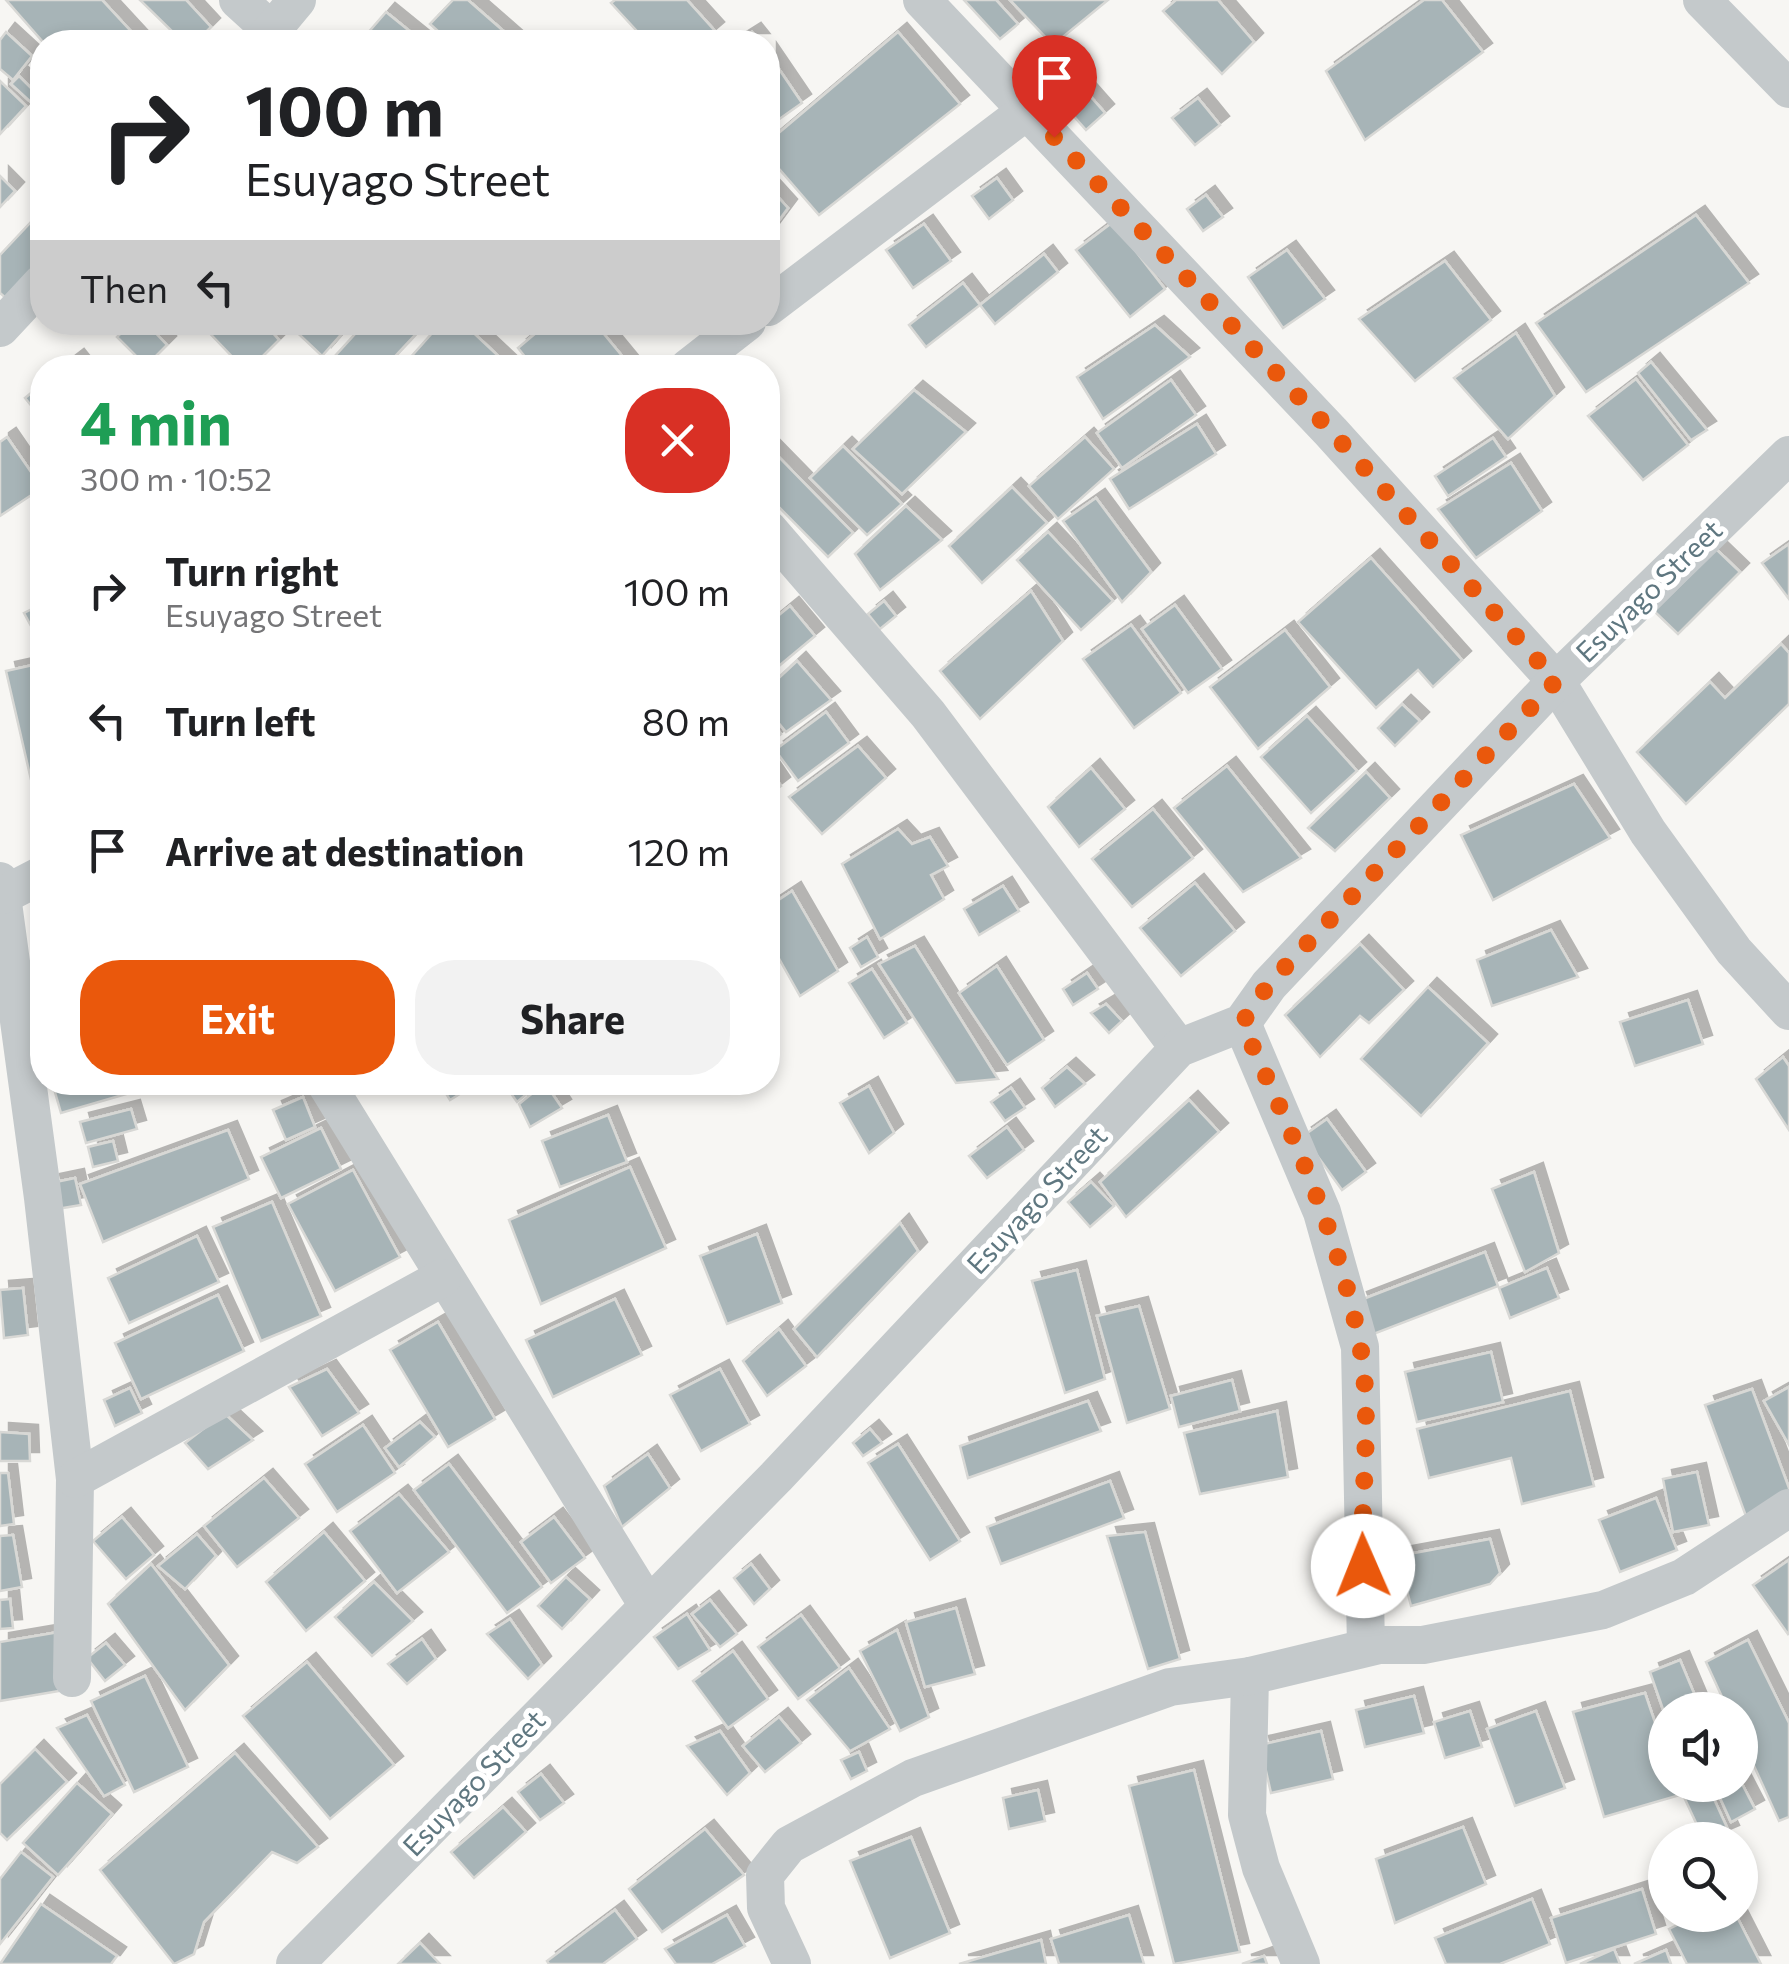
<!DOCTYPE html>
<meta charset="utf-8">
<style>
:root{--surface:#fff;--page:#f2f2f2;--text:#202124;--muted:#757577;--accent:#ea580c}
body{margin:0;font-family:Commissioner,sans-serif;background:var(--page);color:var(--text);height:100vh;display:flex;flex-direction:column;font-size:38px;white-space:nowrap}
*{box-sizing:border-box;margin:0}
p{font-size:32px;color:var(--muted)}
.icon{flex:none;width:55px;height:55px;fill:none;stroke:currentColor;stroke-width:2;stroke-linecap:round;stroke-linejoin:round}
.map{position:relative;flex:1;overflow:hidden}
.panel{position:absolute;left:30px;top:355px;width:750px;height:740px;display:flex;flex-direction:column;background:var(--surface);border-radius:40px;box-shadow:0 5px 15px #0003}
.panel>*{flex:none}
.top-card{position:absolute;left:30px;top:30px;width:750px;height:305px;border-radius:40px;box-shadow:0 5px 15px #0003;background:#fff;color:var(--text);overflow:hidden}
.fabs{position:absolute;left:1648px;top:1692px;display:grid;gap:20px}
.fabs a{display:grid;place-items:center;width:110px;height:110px;border-radius:50%;background:var(--surface);box-shadow:0 5px 15px #0003;font-size:50px}
.pin{position:absolute;display:grid;place-items:center;width:85px;height:85px;color:#fff;margin:-102px -42px;border-radius:50% 50% 50% 0;rotate:-45deg;box-shadow:0 0 10px #0007}
.pin .icon{rotate:45deg}
.me{position:absolute;width:110px;margin:-55px;rotate:359deg;stroke-linejoin:round;filter:drop-shadow(0 0 8px #0008)}
.turn{display:flex;align-items:center;gap:35px;height:210px;padding:0 50px;font-size:45px}
.turn .icon{width:130px;height:130px;stroke-width:2.5}
.turn b{display:block;font-size:70px;line-height:85px}
.then{display:flex;align-items:center;height:95px;padding:0 50px;background:#0003;gap:20px;font-size:38px}
.round{display:grid;place-items:center;flex:none;width:105px;height:105px;border-radius:40px;background:var(--page)}
.summary{display:flex;align-items:center;justify-content:space-between;height:170px;padding:0 50px}
h1{font-size:60px;font-weight:700;line-height:75px;color:#1e9e55}
.primary-button{display:flex;gap:20px;margin-top:auto;padding:20px 50px}
.primary-button a{flex:1;height:115px;border-radius:40px;background:var(--accent);color:#fff;font-size:40px;font-weight:700;line-height:115px;text-align:center}
.primary-button a+a{background:var(--page);color:var(--text)}
ul{padding:0;list-style:none}
li{display:flex;align-items:center;gap:30px;height:130px;padding:0 50px}
li div{flex:1}
li b{display:block;font-size:38px}
li em{font-style:normal}
.map>svg:first-child{display:block}
.building{fill:#a7b4b7;stroke:#d8d8d5;stroke-width:2.5;filter:url(#shadow)}
.lines{fill:none;stroke-linecap:round;stroke-linejoin:round}
.street{stroke:#c4c9cb;stroke-width:38}
.route{stroke:#ea580c;stroke-width:18;stroke-dasharray:0 32.4}
.labels{text-anchor:middle;stroke-width:10;stroke-linejoin:round;paint-order:stroke}
.street-label{font-size:28px;fill:#5f7780;stroke:#fff}
</style>
<div class="map">
<svg width="1789" height="1964" viewBox="0 0 1789 1964">
<defs>
<filter id="shadow"><feDropShadow dx="9" dy="-9" stdDeviation="0" flood-color="#0004"/></filter>
</defs>
<rect width="100%" height="100%" fill="#f7f6f3"/>
<g class="building">
<path d="M6,0H102L139,40L43,42Z"/>
<path d="M140,0H186L211,27L196,42H183Z"/>
<path d="M453,0H468L516,42H450L430,24Z"/>
<path d="M615,0H687L715,31L702,42H647L611,3Z"/>
<path d="M964,0H996L1018,24L1000,39Z"/>
<path d="M1010,0H1108L1053,45Z"/>
<path d="M1176,0H1218L1254,42L1222,74L1163,11Z"/>
<path d="M1424,0H1442L1483,52L1365,140L1326,71Z"/>
<path d="M386,12L423,42H360Z"/>
<path d="M6,32L32,56L13,80L0,69V40Z"/>
<path d="M752,32L760,42H736Z"/>
<path d="M898,32L960,104L819,215L768,156V142Z"/>
<path d="M768,53L802,103L768,127Z"/>
<path d="M19,76L41,98L34,105L11,84Z"/>
<path d="M1075,79L1105,113L1086,130L1056,96Z"/>
<path d="M0,81L26,106L0,134Z"/>
<path d="M1198,98L1220,125L1195,145L1172,118Z"/>
<path d="M0,176L15,191L0,207Z"/>
<path d="M997,178L1013,200L989,219L972,196Z"/>
<path d="M768,186L788,208L768,235Z"/>
<path d="M1206,195L1223,217L1203,231L1187,209Z"/>
<path d="M1696,215L1749,283L1586,392L1536,323Z"/>
<path d="M1113,222L1165,289L1130,317L1076,250Z"/>
<path d="M30,223L42,234V262L8,300L0,293V255Z"/>
<path d="M924,224L951,261L913,288L886,250Z"/>
<path d="M1287,250L1325,299L1283,328L1248,277Z"/>
<path d="M1044,254L1058,272L995,324L980,305Z"/>
<path d="M1445,261L1491,320L1415,381L1359,319Z"/>
<path d="M963,283L980,305L926,347L909,325Z"/>
<path d="M132,322H145L167,345L146,366L117,337Z"/>
<path d="M199,322H263L279,340L251,368H243Z"/>
<path d="M286,322H352L322,356Z"/>
<path d="M366,322H427L384,368H348L335,356Z"/>
<path d="M442,322H462L511,368H401Z"/>
<path d="M549,322H594L632,368H534L518,348Z"/>
<path d="M1155,325L1190,357L1103,419L1077,377Z"/>
<path d="M1516,333L1555,396L1508,439L1454,378Z"/>
<path d="M75,358L83,368H62Z"/>
<path d="M1651,362L1707,430L1691,440L1638,373Z"/>
<path d="M1636,379L1688,445L1643,480L1588,416Z"/>
<path d="M1171,380L1196,415L1122,468L1097,433Z"/>
<path d="M42,384V419L25,398Z"/>
<path d="M914,390L966,432L902,494L853,449Z"/>
<path d="M1197,424L1216,454L1129,509L1110,479Z"/>
<path d="M7,437L42,488L0,516V442Z"/>
<path d="M1085,437L1114,469L1058,519L1029,486Z"/>
<path d="M1493,438L1506,457L1448,496L1435,476Z"/>
<path d="M768,446L853,533L828,557L768,496Z"/>
<path d="M843,446L902,504L867,535L810,478Z"/>
<path d="M1511,463L1542,511L1476,558L1438,509Z"/>
<path d="M1012,487L1047,523L982,583L949,546Z"/>
<path d="M1096,498L1151,572L1122,602L1063,521Z"/>
<path d="M906,506L942,540L880,590L855,554Z"/>
<path d="M1048,532L1113,601L1081,630L1017,560Z"/>
<path d="M1789,544V599L1762,563Z"/>
<path d="M1716,549L1740,572L1678,634L1654,611Z"/>
<path d="M1371,558L1462,660L1433,687L1418,670L1376,708L1298,622Z"/>
<path d="M1031,591L1063,641L980,719L940,671Z"/>
<path d="M884,601L896,616L880,629L868,614Z"/>
<path d="M42,604V634L37,637L24,613Z"/>
<path d="M1175,605L1222,669L1188,693L1142,629Z"/>
<path d="M790,606L815,636L768,675V624Z"/>
<path d="M1131,625L1181,693L1134,728L1083,659Z"/>
<path d="M1285,630L1330,687L1258,749L1210,687Z"/>
<path d="M1781,644L1789,653V704L1686,804L1637,752L1710,682L1725,698Z"/>
<path d="M797,661L831,700L786,732L768,710V688Z"/>
<path d="M42,663V796L35,797L6,671Z"/>
<path d="M1402,704L1420,721L1395,746L1378,728Z"/>
<path d="M826,712L849,743L798,781L775,750Z"/>
<path d="M1307,716L1357,771L1311,813L1261,757Z"/>
<path d="M768,717L781,734L768,745Z"/>
<path d="M858,746L886,778L822,834L789,797Z"/>
<path d="M1227,766L1301,858L1243,892L1174,808Z"/>
<path d="M768,767L781,786L768,796Z"/>
<path d="M1091,768L1125,809L1079,847L1048,807Z"/>
<path d="M1366,772L1390,798L1335,851L1308,828Z"/>
<path d="M1574,784L1610,838L1493,900L1461,835Z"/>
<path d="M1153,809L1193,858L1132,907L1092,859Z"/>
<path d="M898,829L912,844L930,837L948,866L931,875L944,899L880,939L842,864Z"/>
<path d="M1195,883L1235,931L1181,976L1140,928Z"/>
<path d="M1003,886L1019,911L979,935L964,909Z"/>
<path d="M792,891L838,971L800,996L768,939V907Z"/>
<path d="M1551,930L1578,977L1492,1006L1477,960Z"/>
<path d="M867,937L878,957L861,967L850,948Z"/>
<path d="M1360,944L1404,990L1369,1023L1360,1016L1320,1057L1285,1015Z"/>
<path d="M915,946L998,1079L956,1083L879,964Z"/>
<path d="M997,966L1044,1040L1007,1065L959,993Z"/>
<path d="M872,969L907,1023L884,1038L849,983Z"/>
<path d="M1087,973L1098,989L1073,1005L1063,989Z"/>
<path d="M1428,987L1488,1043L1421,1116L1361,1059Z"/>
<path d="M1688,1000L1703,1044L1635,1066L1620,1022Z"/>
<path d="M1106,1004L1122,1021L1109,1033L1091,1013Z"/>
<path d="M1783,1057L1789,1066V1130L1756,1079Z"/>
<path d="M1067,1067L1085,1084L1055,1107L1042,1088Z"/>
<path d="M52,1082H149L150,1087L61,1113Z"/>
<path d="M439,1082H479L450,1100Z"/>
<path d="M503,1082H541L517,1102Z"/>
<path d="M545,1083L562,1108L530,1127L519,1104Z"/>
<path d="M869,1086L894,1133L869,1153L840,1103Z"/>
<path d="M1011,1088L1025,1108L1005,1121L991,1102Z"/>
<path d="M303,1097L315,1127L286,1140L273,1110Z"/>
<path d="M1189,1100L1219,1132L1126,1217L1100,1182Z"/>
<path d="M131,1109L137,1129L86,1143L80,1122Z"/>
<path d="M608,1115L627,1162L560,1187L542,1141Z"/>
<path d="M1327,1119L1366,1172L1342,1190L1303,1136Z"/>
<path d="M1007,1127L1024,1150L987,1178L969,1156Z"/>
<path d="M321,1128L341,1169L281,1198L261,1157Z"/>
<path d="M228,1130L249,1179L103,1242L80,1184Z"/>
<path d="M113,1141L118,1161L93,1167L88,1147Z"/>
<path d="M630,1167L666,1248L541,1304L509,1220Z"/>
<path d="M353,1170L400,1257L335,1291L288,1204Z"/>
<path d="M1534,1172L1559,1253L1525,1272L1492,1189Z"/>
<path d="M75,1178L81,1205L57,1209L51,1183Z"/>
<path d="M1091,1182L1114,1206L1090,1227L1068,1202Z"/>
<path d="M272,1202L321,1316L261,1341L213,1227Z"/>
<path d="M900,1223L918,1251L817,1357L794,1329Z"/>
<path d="M757,1234L782,1303L727,1324L700,1256Z"/>
<path d="M197,1236L219,1282L129,1323L108,1278Z"/>
<path d="M1485,1252L1498,1286L1371,1335L1358,1301Z"/>
<path d="M1547,1268L1559,1298L1510,1318L1499,1288Z"/>
<path d="M1077,1270L1105,1379L1065,1393L1032,1281Z"/>
<path d="M23,1288L28,1335L4,1338L0,1290Z"/>
<path d="M218,1295L244,1351L141,1399L115,1343Z"/>
<path d="M615,1299L642,1355L553,1397L526,1340Z"/>
<path d="M1139,1306L1170,1409L1127,1423L1097,1316Z"/>
<path d="M438,1322L495,1419L448,1447L390,1350Z"/>
<path d="M779,1329L806,1366L767,1396L743,1361Z"/>
<path d="M1491,1352L1503,1402L1417,1422L1405,1372Z"/>
<path d="M327,1369L359,1413L322,1436L289,1387Z"/>
<path d="M720,1369L750,1424L701,1451L670,1395Z"/>
<path d="M1232,1380L1240,1411L1179,1427L1171,1396Z"/>
<path d="M1789,1387V1445L1764,1401Z"/>
<path d="M130,1388L142,1413L115,1426L104,1400Z"/>
<path d="M1752,1389L1789,1488V1504L1747,1519L1705,1405Z"/>
<path d="M1570,1391L1594,1486L1522,1504L1511,1458L1429,1478L1417,1429Z"/>
<path d="M1088,1401L1101,1431L968,1478L960,1446Z"/>
<path d="M1277,1411L1288,1477L1200,1494L1184,1433Z"/>
<path d="M224,1413L253,1440L208,1469L185,1443Z"/>
<path d="M420,1422L435,1437L399,1467L385,1448Z"/>
<path d="M363,1425L395,1473L337,1512L305,1464Z"/>
<path d="M870,1429L882,1443L863,1456L853,1443Z"/>
<path d="M0,1432L29,1434L30,1461H0Z"/>
<path d="M898,1444L960,1541L930,1560L868,1463Z"/>
<path d="M648,1454L670,1488L622,1527L604,1486Z"/>
<path d="M449,1464L542,1587L507,1613L414,1490Z"/>
<path d="M1697,1472L1709,1525L1673,1532L1663,1479Z"/>
<path d="M0,1473H8L14,1524L0,1526Z"/>
<path d="M264,1478L299,1518L237,1567L204,1526Z"/>
<path d="M1110,1481L1124,1518L1001,1564L987,1527Z"/>
<path d="M399,1494L449,1552L397,1593L350,1531Z"/>
<path d="M1656,1498L1677,1550L1620,1572L1599,1520Z"/>
<path d="M122,1517L154,1555L126,1579L93,1541Z"/>
<path d="M554,1517L585,1558L551,1583L521,1542Z"/>
<path d="M324,1532L365,1581L306,1631L266,1582Z"/>
<path d="M1145,1532L1180,1659L1148,1669L1107,1536Z"/>
<path d="M197,1534L216,1556L185,1589L158,1566Z"/>
<path d="M13,1535L22,1587L0,1591V1536Z"/>
<path d="M1490,1539L1500,1573L1490,1584L1411,1606L1398,1556Z"/>
<path d="M1789,1560V1633L1788,1634L1753,1585Z"/>
<path d="M151,1564L229,1665L185,1710L108,1604Z"/>
<path d="M751,1564L770,1589L754,1604L734,1578Z"/>
<path d="M566,1577L590,1599L562,1629L538,1606Z"/>
<path d="M374,1582L413,1621L372,1656L335,1617Z"/>
<path d="M10,1599L13,1628L0,1629V1600Z"/>
<path d="M710,1600L737,1634L720,1647L692,1614Z"/>
<path d="M956,1608L975,1674L925,1687L906,1622Z"/>
<path d="M687,1614L710,1650L678,1669L654,1637Z"/>
<path d="M801,1615L840,1668L798,1699L758,1647Z"/>
<path d="M510,1619L542,1665L528,1679L487,1634Z"/>
<path d="M897,1630L929,1717L900,1731L860,1651Z"/>
<path d="M59,1632L65,1690L0,1701V1642Z"/>
<path d="M422,1639L436,1659L407,1684L388,1664Z"/>
<path d="M1748,1640L1789,1723V1817L1779,1821L1740,1735V1710H1728L1706,1662Z"/>
<path d="M106,1643L125,1665L105,1681L87,1658Z"/>
<path d="M733,1651L768,1699L728,1728L693,1681Z"/>
<path d="M1680,1660L1701,1710H1665V1715L1650,1672Z"/>
<path d="M307,1662L394,1765L330,1819L243,1716Z"/>
<path d="M849,1668L890,1729L850,1751L807,1700Z"/>
<path d="M145,1676L188,1767L134,1792L91,1701Z"/>
<path d="M1645,1693L1665,1752V1785H1676L1680,1795L1604,1817L1573,1712Z"/>
<path d="M1414,1696L1424,1733L1365,1747L1356,1710Z"/>
<path d="M1470,1711L1482,1747L1445,1758L1434,1722Z"/>
<path d="M1536,1711L1565,1788L1515,1806L1487,1729Z"/>
<path d="M87,1715L125,1785L104,1796L57,1728Z"/>
<path d="M779,1717L801,1743L765,1772L743,1746Z"/>
<path d="M720,1731L750,1773L727,1795L687,1746Z"/>
<path d="M1321,1731L1333,1779L1271,1793L1260,1745Z"/>
<path d="M35,1749L67,1782L7,1840L0,1833V1784Z"/>
<path d="M859,1752L867,1771L851,1779L841,1760Z"/>
<path d="M235,1753L318,1847L297,1863L272,1852L204,1922L194,1954L174,1964L100,1870Z"/>
<path d="M1194,1770L1240,1952L1174,1964L1129,1786Z"/>
<path d="M541,1774L564,1803L540,1820L518,1792Z"/>
<path d="M1740,1780L1755,1809L1731,1822L1716,1789L1740,1785Z"/>
<path d="M77,1783L112,1814L58,1875L23,1843Z"/>
<path d="M1708,1786L1730,1834L1716,1840H1704L1684,1797Z"/>
<path d="M1038,1790L1045,1821L1009,1829L1003,1798Z"/>
<path d="M503,1807L526,1832L474,1878L451,1852Z"/>
<path d="M1463,1827L1486,1884L1395,1923L1376,1859Z"/>
<path d="M705,1829L744,1875L662,1932L629,1889Z"/>
<path d="M911,1837L950,1933L890,1958L850,1861Z"/>
<path d="M21,1852L53,1877L0,1944V1879Z"/>
<path d="M1642,1889L1656,1934L1566,1963L1551,1918Z"/>
<path d="M1532,1899L1550,1944L1500,1964H1446L1435,1938Z"/>
<path d="M41,1904L117,1956L111,1964H0Z"/>
<path d="M615,1910L637,1939L603,1964H549L547,1961Z"/>
<path d="M727,1915L745,1946L712,1964H676L665,1949Z"/>
<path d="M1129,1915L1144,1964H1059L1051,1939Z"/>
<path d="M1697,1915H1736L1761,1964H1687L1669,1929Z"/>
<path d="M1041,1940L1046,1964H959Z"/>
<path d="M420,1943L440,1964H398Z"/>
<path d="M1614,1949L1620,1964H1580Z"/>
<path d="M1666,1950L1671,1964H1634Z"/>
<path d="M1264,1956L1267,1964H1242Z"/>
</g>
<g class="lines">
<g class="street">
<path d="M238,0L271,30"/>
<path d="M922,0L1331,432L1556,681L1648,832L1734,951L1789,1011"/>
<path d="M1702,0L1789,89"/>
<path d="M262,42L297,0"/>
<path d="M768,307L1028,110"/>
<path d="M0,328L42,283"/>
<path d="M688,368L747,322"/>
<path d="M768,529L928,714L1179,1048"/>
<path d="M0,881L43,1198L75,1479L72,1678"/>
<path d="M3,895L42,875"/>
<path d="M1242,1023L1322,1212L1360,1347L1366,1647"/>
<path d="M325,1082L647,1604"/>
<path d="M75,1479L442,1278"/>
<path d="M1250,1676L1247,1815L1261,1868L1301,1964"/>
<path d="M295,1964L776,1477L1179,1048L1242,1023L1269,985L1556,681L1789,455"/>
<path d="M792,1964L766,1908L765,1875L789,1845L913,1778L1170,1687L1250,1676L1379,1645H1423L1603,1610L1684,1577L1789,1508"/>
</g>
</g>
<g class="lines">
<path class="route" d="M1054,137L1332,432L1556,681L1269,984L1242,1023C1289,1127 1339,1233 1360,1345C1373,1417 1360,1494 1363,1566"/>
</g>
<g class="labels">
<g class="street-label">
<text transform="translate(1649 591) rotate(-44)" y="10">Esuyago Street</text>
<text transform="translate(1037 1200) rotate(-47)" y="10">Esuyago Street</text>
<text transform="translate(474 1783) rotate(-46)" y="10">Esuyago Street</text>
</g>
</g>
</svg>
<div class="fabs">
<a><svg class="icon" aria-label="sound" viewBox="0 0 24 24"><path d="M4 9h4l5-4v14l-5-4H4zM17 9q2 3 0 6"/></svg></a>
<a><svg class="icon" aria-label="search" viewBox="0 0 24 24"><circle cx="10" cy="10" r="6"/><path d="M15 15l6 6"/></svg></a>
</div>
<div class="pin" style="left:1054px;top:137px;background:#d93025"><svg class="icon" aria-label="arrive" viewBox="0 0 24 24"><path d="M6 21V4h12l-3 4 3 4H6"/></svg></div>
<svg class="me" style="left:1363px;top:1566px" viewBox="-20 -20 40 40"><circle r="19" fill="#fff"/><path d="M0-13L10 11 0 6-10 11z" fill="#ea580c"/></svg>
<div class="top-card">
<div class="turn"><svg class="icon" aria-label="right" viewBox="0 0 24 24"><path d="M7 20v-9h11M14 6l5 5-5 5"/></svg><div><b>100 m</b>Esuyago Street</div></div>
<div class="then">Then<svg class="icon" aria-label="left" viewBox="0 0 24 24"><path d="M17 20v-9H6M10 6l-5 5 5 5"/></svg></div>
</div>
<section class="panel">
<div class="summary"><div><h1>4 min</h1><p>300 m · 10:52</p></div><a class="round" style="background:#d93025;color:#fff"><svg class="icon" aria-label="close" viewBox="0 0 24 24"><path d="M6 6l12 12M18 6L6 18"/></svg></a></div>
<ul>
<li><svg class="icon" aria-label="right" viewBox="0 0 24 24"><path d="M7 20v-9h11M14 6l5 5-5 5"/></svg><div><b>Turn right</b><p>Esuyago Street</p></div><em>100 m</em></li>
<li><svg class="icon" aria-label="left" viewBox="0 0 24 24"><path d="M17 20v-9H6M10 6l-5 5 5 5"/></svg><div><b>Turn left</b></div><em>80 m</em></li>
<li><svg class="icon" aria-label="arrive" viewBox="0 0 24 24"><path d="M6 21V4h12l-3 4 3 4H6"/></svg><div><b>Arrive at destination</b></div><em>120 m</em></li>
</ul>
<div class="primary-button"><a>Exit</a><a>Share</a></div>
</section>
</div>
